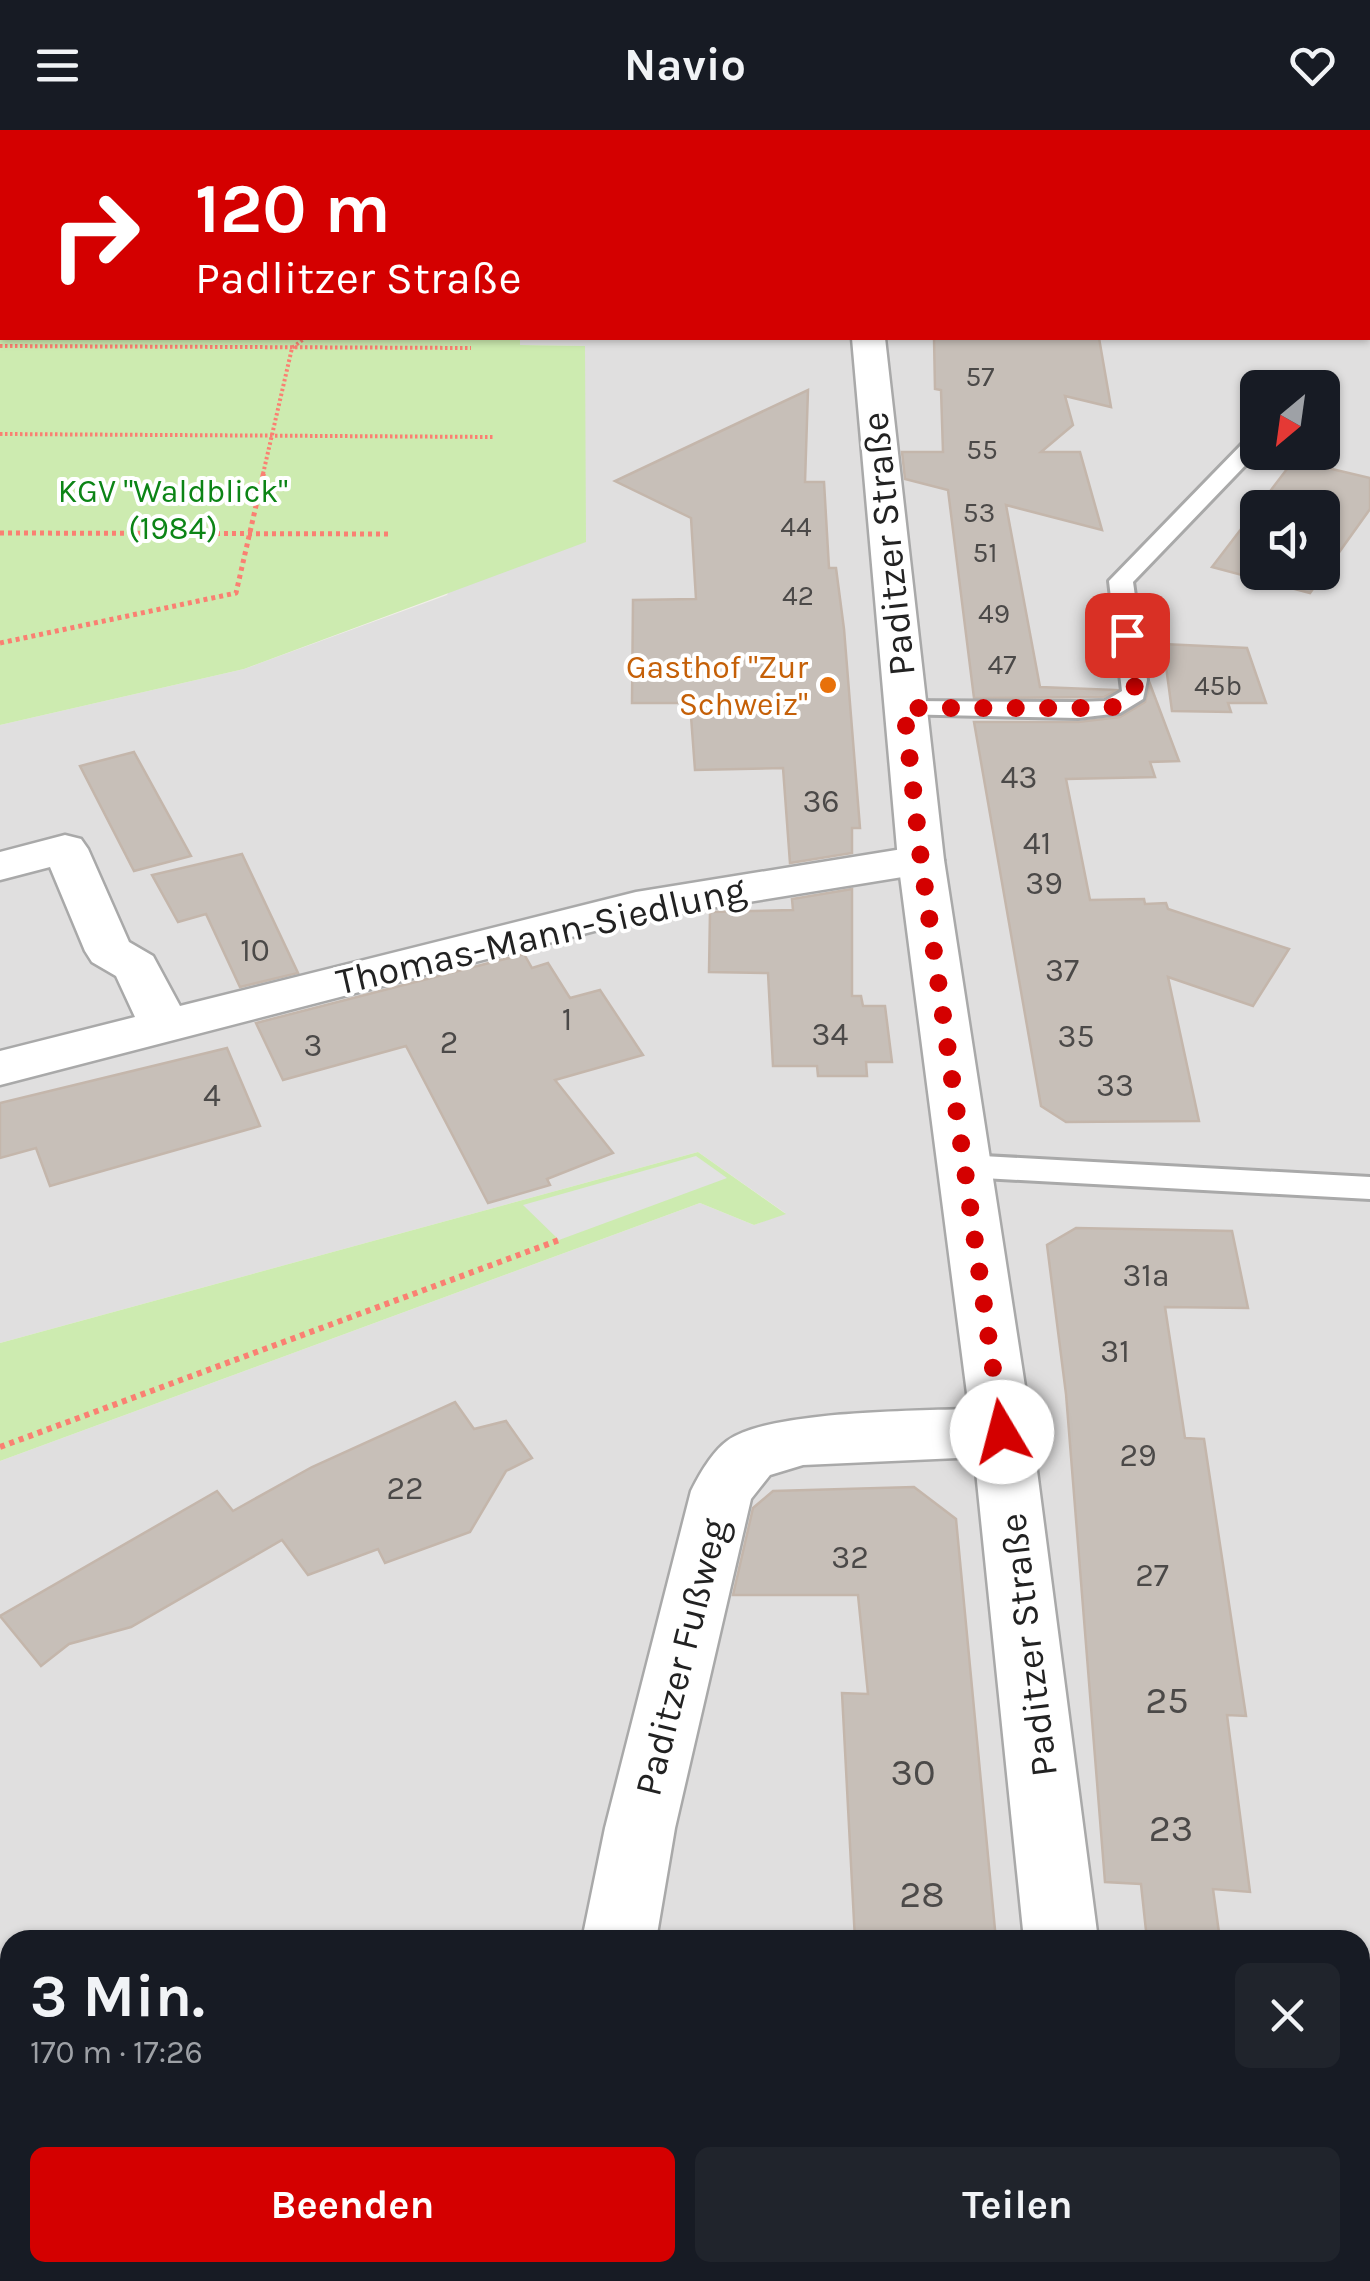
<!DOCTYPE html>
<html lang="de">
<meta charset="utf-8">
<style>
:root{--surface:#171b24;--page:#20242c;--text:#f1f3f6;--muted:#9ea1a6;--accent:#d40000}
body{margin:0;font-family:Karla,sans-serif;background:var(--page);color:var(--text);height:100vh;display:flex;flex-direction:column;font-size:38px;white-space:nowrap}
*{box-sizing:border-box;margin:0}
p{font-size:32px;color:var(--muted)}
.icon{flex:none;width:55px;height:55px;fill:none;stroke:currentColor;stroke-width:2;stroke-linecap:round;stroke-linejoin:round}
.map{position:relative;flex:1;overflow:hidden}
.side{position:absolute;left:0px;top:1800px;width:1370px;height:352px;display:flex;flex-direction:column;background:var(--surface);border-radius:30px 30px 0 0;box-shadow:0 2px 8px #0004}
.side>*{flex:none}
.hud{position:absolute;left:0px;top:0px;width:1370px;height:210px;box-shadow:0 2px 8px #0004;background:#d40000;color:#fff;overflow:hidden}
.needle{width:65px;rotate:209deg}
.fabs{position:absolute;left:1240px;top:240px;display:grid;gap:20px}
.fabs a{display:grid;place-items:center;width:100px;height:100px;border-radius:15px;background:var(--surface);box-shadow:0 2px 8px #0004;font-size:50px}
.pin{position:absolute;display:grid;place-items:center;width:85px;height:85px;color:#fff;margin:-42px;border-radius:20px;box-shadow:0 5px 15px #0006}
.me{position:absolute;width:110px;margin:-55px;rotate:352deg;stroke-linejoin:round;filter:drop-shadow(0 0 8px #0008)}
.turn{display:flex;align-items:center;gap:35px;height:210px;padding:0 30px;font-size:45px}
.turn .icon{width:130px;height:130px;stroke-width:2.5}
.turn b{display:block;font-size:70px;line-height:85px}
.round{display:grid;place-items:center;flex:none;width:105px;height:105px;border-radius:15px;background:var(--page)}
.summary{display:flex;align-items:center;justify-content:space-between;height:170px;padding:0 30px}
h1{font-size:60px;font-weight:700;line-height:75px}
.button{display:flex;gap:20px;margin-top:auto;padding:20px 30px}
.button a{flex:1;height:115px;border-radius:15px;background:var(--accent);color:#fff;font-size:40px;font-weight:700;line-height:115px;text-align:center}
.button a+a{background:var(--page);color:var(--text)}
header{display:flex;justify-content:space-between;align-items:center;height:130px;padding:0 30px;background:var(--surface);font-size:45px;font-weight:700}
.map>svg:first-child{display:block}
.residential{fill:#e0dfdf;fill-rule:evenodd}
.grass{fill:#cdebb0}
.parking{fill:#e2e2e2}
.building{fill:#c7bfb8;stroke:#c4b6ab;stroke-width:2.5;fill-rule:evenodd}
.lines{fill:none;stroke-linecap:round;stroke-linejoin:round}
.service-casing{stroke:#a9a9a9;stroke-width:6}
.minor-casing{stroke:#a9a9a9;stroke-width:5}
.tertiary-casing{stroke:#a9a9a9;stroke-width:5}
.path-far2{stroke:#fa8072;stroke-width:4;stroke-dasharray:2.5 2.5;stroke-linecap:butt}
.path-far1{stroke:#fa8072;stroke-width:5;stroke-dasharray:4 4;stroke-linecap:butt}
.path{stroke:#fa8072;stroke-width:6;stroke-dasharray:5 5;stroke-linecap:butt}
.service{fill:#fff;fill-rule:evenodd}
.minor{fill:#fff;fill-rule:evenodd}
.tertiary{fill:#fff;fill-rule:evenodd}
.route{stroke:#d40000;stroke-width:18;stroke-dasharray:0 32.4}
.food-dot{fill:#e8710a;stroke:#fff;stroke-width:4}
.labels{text-anchor:middle;stroke-width:8;stroke-linejoin:round;paint-order:stroke}
.far-number-label{font-size:28px;fill:#4b4948}
.far-park-label{font-size:32px;fill:#0c8416;stroke:#fff}
.far-food-label{font-size:32px;fill:#c56008;stroke:#fff;text-anchor:end}
.number-label{font-size:32px;fill:#4b4948}
.street-label{font-size:38px;fill:#222;stroke:#fff}
.near-number-label{font-size:38px;fill:#4b4948}
</style>
<header><svg class="icon" aria-label="menu" viewBox="0 0 24 24"><path d="M4 6h16M4 12h16M4 18h16"/></svg>Navio<svg class="icon" aria-label="heart" viewBox="0 0 24 24"><path d="M12 20l-8-8c-3-5 5-10 8-4 3-6 11-1 8 4z"/></svg></header>
<div class="map">
<svg width="1370" height="2151" viewBox="0 0 1370 2151">
<rect width="100%" height="100%" fill="#f2efe9"/>
<path class="residential" d="M776,0H1370V2151H0V1331L700,1073L754,1095L785,1083L698,1022L0,1213V595L244,539L447,465L584,216L519,215L520,208H1368V2H766ZM1258,258H1322V322H1258ZM1258,378H1322V442H1258ZM10,1810H1360V2142H10Z"/>
<g class="grass">
<path d="M0,0H386L389,2H2V208H520V215L585,216L586,412L244,539L0,595Z"/>
<path d="M698,1022L786,1084L754,1095L700,1073L0,1331V1213Z"/>
</g>
<path class="parking" d="M696,1026L727,1048L559,1110L523,1075Z"/>
<g class="building">
<path d="M934,208H1099L1111,277L1065,266L1073,295L1041,322H1080L1102,400L1006,375L1040,557L1117,560L1104,567L974,568L948,360L905,349L902,322H943L941,260L935,259Z"/>
<path d="M808,260L805,352H824L829,438H836L844,499L860,698H852V723L790,733L783,638L695,640L690,573H632L633,470L696,469L691,388L615,351Z"/>
<path d="M1294,330L1370,348V379L1310,463L1212,437ZM1258,378H1322V442H1258Z"/>
<path d="M1163,514L1247,518L1266,573H1228L1231,582L1172,581Z"/>
<path d="M1150,554L1179,631L1150,632L1155,647L1066,649L1090,770L1144,769L1145,774L1166,773L1168,779L1289,819L1253,876L1168,847L1199,991L1066,992L1041,976L974,592H1078L1120,587L1145,572Z"/>
<path d="M134,622L191,726L134,741L80,636Z"/>
<path d="M242,724L298,843L240,857L206,784L178,792L152,745Z"/>
<path d="M852,759V866H861L863,876H885L892,932H866L867,946H818L817,936H773L768,843L709,842L710,782L793,780L792,769Z"/>
<path d="M524,824L532,838L548,833L570,868L600,860L643,925L555,950L613,1023L547,1049L550,1055L488,1073L406,916L283,950L256,893Z"/>
<path d="M227,918L260,996L50,1056L36,1018L0,1028V973Z"/>
<path d="M1076,1098L1232,1101L1248,1178L1165,1177L1185,1308L1204,1309L1246,1586L1227,1585L1250,1762L1213,1759L1220,1810H1147L1141,1754L1105,1752L1066,1264L1047,1115Z"/>
<path d="M455,1272L474,1299L506,1291L532,1328L506,1341L470,1402L385,1433L378,1419L308,1445L282,1410L131,1497L69,1514L41,1536L0,1486L217,1361L233,1381L312,1337Z"/>
<path d="M914,1357L956,1389L996,1810H855L842,1563L868,1564L858,1465H733L753,1378L773,1361Z"/>
</g>
<g class="lines">
<defs>
<g id="service">
<path d="M1258,309V322L1133,452L1147,550L1143,569L1120,583L1078,588L895,584L891,579L904,571L1078,572L1105,571L1122,561L1109,451L1246,310Z"/>
<path d="M965,1025L1370,1047V1069L965,1047L954,1044L949,1036L954,1028Z"/>
<path d="M1370,1961V2007L1360,2011V1965Z"/>
</g>
<g id="minor">
<path d="M684,0H715L716,2H686Z"/>
<path d="M65,705L81,709L88,719L129,812L153,826L180,876L636,762L921,716L937,720L944,730L937,740L921,744L637,790L0,955V921L135,887L116,846L92,832L85,821L50,737L0,750V722Z"/>
<path d="M1002,1278L1023,1285L1032,1302L1023,1319L1002,1326L803,1335L770,1345L751,1369L675,1698L656,1810H582L605,1698L691,1361C699,1345 712,1322 727,1311C771,1278 942,1281 1002,1278Z"/>
<path d="M516,2142H598L596,2151H514Z"/>
</g>
<g id="tertiary">
<rect x="866" y="0" width="28" height="2"/>
<path d="M852,208H885L944,730L1032,1302L1098,1810H1024L972,1302L898,730Z"/>
<path d="M1035,2142H1117L1118,2151H1036Z"/>
</g>
</defs>
<use href="#service" class="service-casing"/>
<use href="#minor" class="minor-casing"/>
<use href="#tertiary" class="tertiary-casing"/>
<g class="path-far2">
<path d="M0,216L471,218"/>
<path d="M0,304L494,307"/>
<path d="M263,344L292,218L305,208"/>
</g>
<g class="path-far1">
<path d="M0,403L392,404"/>
<path d="M0,513L236,463L264,341"/>
</g>
<path class="path" d="M0,1317L559,1110"/>
<use href="#service" class="service"/>
<use href="#minor" class="minor"/>
<use href="#tertiary" class="tertiary"/>
</g>
<g class="lines">
<path class="route" d="M1002,1302L921,730L904,578H1111L1134,564L1136,542L1127,505"/>
</g>
<circle class="food-dot" cx="828" cy="555" r="10"/>
<g class="labels">
<g class="far-number-label">
<text x="980" y="256">57</text>
<text x="982" y="329">55</text>
<text x="979" y="392">53</text>
<text x="796" y="406">44</text>
<text x="985" y="432">51</text>
<text x="798" y="475">42</text>
<text x="994" y="493">49</text>
<text x="1002" y="544">47</text>
<text x="1218" y="565">45b</text>
</g>
<g class="far-park-label">
<text x="173" y="372">KGV "Waldblick"<tspan x="173" dy="37">(1984)</tspan></text>
</g>
<g class="far-food-label">
<text x="808" y="548">Gasthof "Zur<tspan x="808" dy="37">Schweiz"</tspan></text>
</g>
<g class="number-label">
<text x="1019" y="658">43</text>
<text x="821" y="682">36</text>
<text x="1037" y="724">41</text>
<text x="1044" y="764">39</text>
<text x="255" y="831">10</text>
<text x="1062" y="851">37</text>
<text x="567" y="900">1</text>
<text x="830" y="915">34</text>
<text x="1076" y="917">35</text>
<text x="449" y="923">2</text>
<text x="313" y="926">3</text>
<text x="1115" y="966">33</text>
<text x="212" y="976">4</text>
<text x="1146" y="1156">31a</text>
<text x="1115" y="1232">31</text>
<text x="1138" y="1336">29</text>
<text x="405" y="1369">22</text>
<text x="850" y="1438">32</text>
<text x="1152" y="1456">27</text>
</g>
<g class="street-label">
<text transform="translate(888 414) rotate(-96)" y="13">Paditzer Straße</text>
<text transform="translate(541 805) rotate(-13)" y="13">Thomas-Mann-Siedlung</text>
<text transform="translate(1028 1515) rotate(-97)" y="13">Paditzer Straße</text>
<text transform="translate(681 1527) rotate(-76)" y="13">Paditzer Fußweg</text>
</g>
<g class="near-number-label">
<text x="1167" y="1583">25</text>
<text x="913" y="1655">30</text>
<text x="1171" y="1711">23</text>
<text x="922" y="1777">28</text>
</g>
</g>
</svg>
<div class="fabs">
<a><svg class="needle" viewBox="-14 -14 28 28"><path d="M0-13l5 13h-10z" fill="#e53935"/><path d="M0 13l5-13h-10z" fill="#9ea1a6"/></svg></a>
<a><svg class="icon" aria-label="sound" viewBox="0 0 24 24"><path d="M4 9h4l5-4v14l-5-4H4zM17 9q2 3 0 6"/></svg></a>
</div>
<div class="pin" style="left:1127px;top:505px;background:#d93025"><svg class="icon" aria-label="arrive" viewBox="0 0 24 24"><path d="M6 21V4h12l-3 4 3 4H6"/></svg></div>
<svg class="me" style="left:1002px;top:1302px" viewBox="-20 -20 40 40"><circle r="19" fill="#fff"/><path d="M0-13L10 11 0 6-10 11z" fill="#d40000"/></svg>
<div class="hud">
<div class="turn"><svg class="icon" aria-label="right" viewBox="0 0 24 24"><path d="M7 20v-9h11M14 6l5 5-5 5"/></svg><div><b>120 m</b>Padlitzer Straße</div></div>
</div>
<section class="side">
<div class="summary"><div><h1>3 Min.</h1><p>170 m · 17:26</p></div><a class="round"><svg class="icon" aria-label="close" viewBox="0 0 24 24"><path d="M6 6l12 12M18 6L6 18"/></svg></a></div>
<div class="button"><a>Beenden</a><a>Teilen</a></div>
</section>
</div>
